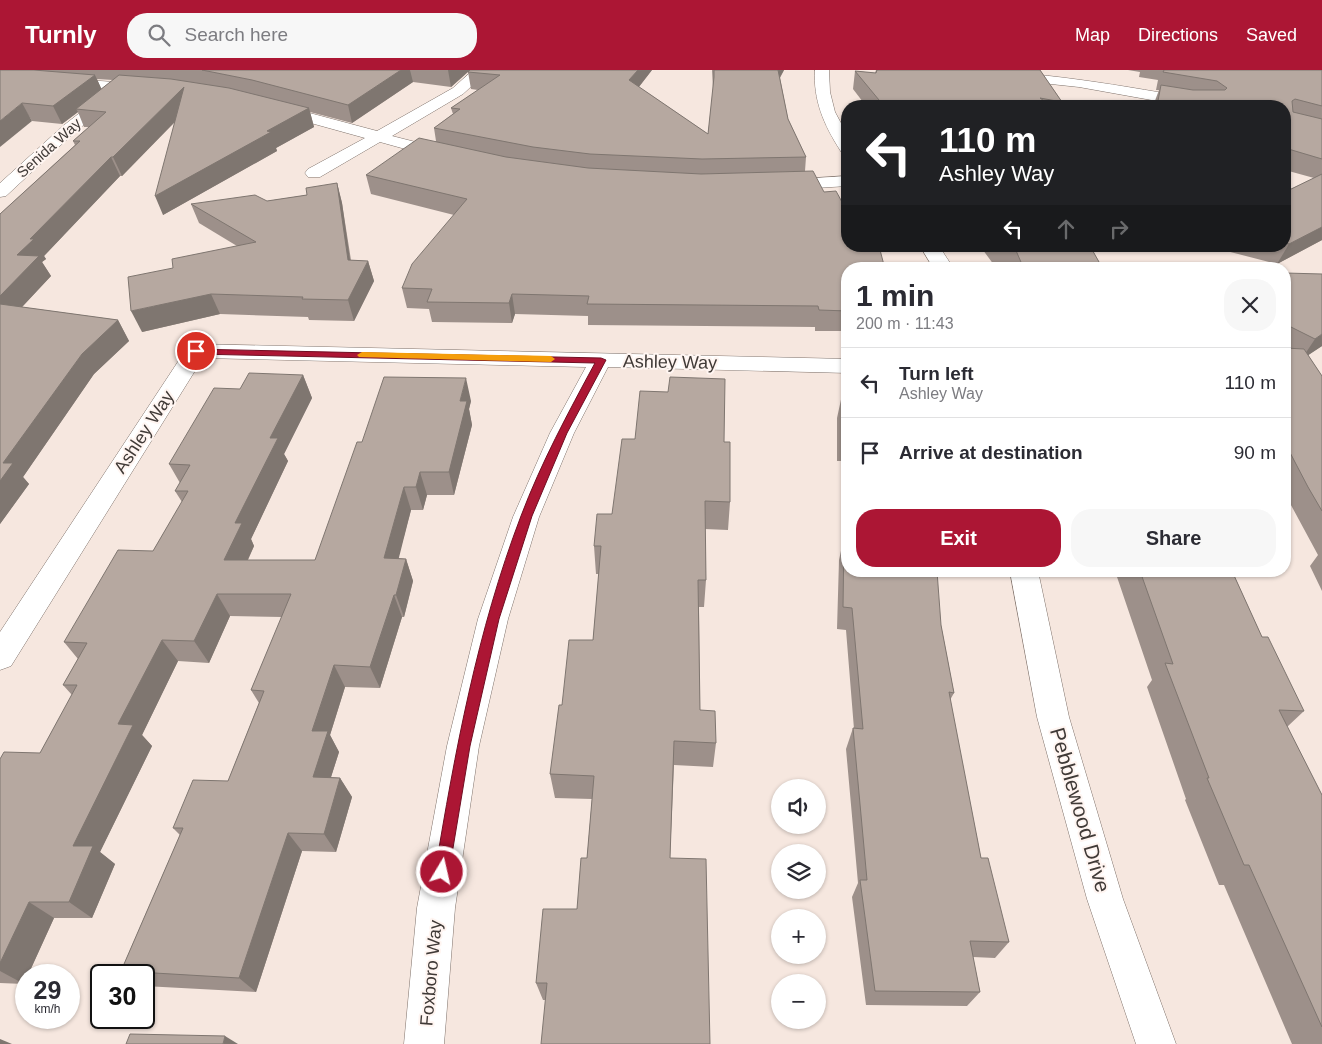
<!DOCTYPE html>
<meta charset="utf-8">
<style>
:root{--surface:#fff;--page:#f7f7f7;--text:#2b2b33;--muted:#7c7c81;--line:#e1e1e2;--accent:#ac1634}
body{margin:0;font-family:Helvetica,sans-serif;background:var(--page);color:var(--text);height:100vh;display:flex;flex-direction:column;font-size:19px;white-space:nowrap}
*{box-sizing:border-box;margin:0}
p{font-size:16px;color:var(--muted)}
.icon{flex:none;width:28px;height:28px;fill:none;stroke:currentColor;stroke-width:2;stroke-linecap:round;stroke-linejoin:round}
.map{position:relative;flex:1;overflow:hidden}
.details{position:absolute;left:841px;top:192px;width:450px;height:315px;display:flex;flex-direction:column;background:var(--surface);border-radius:20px;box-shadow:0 1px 4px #0004}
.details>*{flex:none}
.hud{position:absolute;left:841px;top:30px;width:450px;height:152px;border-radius:20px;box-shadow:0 1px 4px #0004;background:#202124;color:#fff;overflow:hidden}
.tools{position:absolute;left:771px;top:709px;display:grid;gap:10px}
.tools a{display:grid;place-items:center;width:55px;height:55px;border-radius:50%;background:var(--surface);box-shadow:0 1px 4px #0004;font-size:25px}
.speed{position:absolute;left:15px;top:894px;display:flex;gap:10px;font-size:25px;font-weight:700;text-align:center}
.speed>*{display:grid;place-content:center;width:65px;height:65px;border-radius:50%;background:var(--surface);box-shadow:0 1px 4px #0004;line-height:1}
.speed small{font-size:12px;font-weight:400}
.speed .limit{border:2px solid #111;border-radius:8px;background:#fff;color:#111}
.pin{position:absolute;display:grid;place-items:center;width:42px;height:42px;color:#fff;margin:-21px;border:2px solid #fff;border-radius:50%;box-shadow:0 1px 5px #0007}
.me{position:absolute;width:55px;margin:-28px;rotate:9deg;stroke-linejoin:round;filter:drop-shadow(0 0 4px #0008)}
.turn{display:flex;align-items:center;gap:18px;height:105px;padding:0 15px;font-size:22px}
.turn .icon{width:65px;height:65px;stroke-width:2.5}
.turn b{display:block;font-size:35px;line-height:42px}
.lanes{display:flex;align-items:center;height:48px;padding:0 15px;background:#0003;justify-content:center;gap:25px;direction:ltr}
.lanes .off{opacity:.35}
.round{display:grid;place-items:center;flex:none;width:52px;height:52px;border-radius:20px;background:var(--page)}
.summary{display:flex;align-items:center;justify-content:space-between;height:85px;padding:0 15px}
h1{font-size:30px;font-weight:700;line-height:38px}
.primary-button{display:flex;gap:10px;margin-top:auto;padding:10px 15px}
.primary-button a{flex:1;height:58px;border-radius:20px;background:var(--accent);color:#fff;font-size:20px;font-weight:700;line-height:58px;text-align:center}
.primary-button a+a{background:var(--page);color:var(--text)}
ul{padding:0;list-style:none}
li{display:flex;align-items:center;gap:15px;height:70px;padding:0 15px;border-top:1px solid var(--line)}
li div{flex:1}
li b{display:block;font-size:19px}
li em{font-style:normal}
header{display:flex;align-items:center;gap:30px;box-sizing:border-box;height:70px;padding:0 25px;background:var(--accent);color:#fff}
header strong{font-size:24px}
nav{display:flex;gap:28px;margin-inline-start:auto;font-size:18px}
.search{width:350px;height:45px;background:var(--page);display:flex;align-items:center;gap:12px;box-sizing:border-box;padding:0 18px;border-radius:20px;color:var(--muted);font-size:19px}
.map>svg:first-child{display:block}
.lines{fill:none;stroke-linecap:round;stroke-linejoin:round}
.minor-casing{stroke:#7f726b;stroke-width:1}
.minor{fill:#fff;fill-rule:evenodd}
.wall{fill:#9d908a;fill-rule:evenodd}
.shaded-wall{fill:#7f7670}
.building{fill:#b6a8a0;stroke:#7f7670}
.route{fill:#ac1634;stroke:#700e22}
.slow{fill:#f59e0b}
.labels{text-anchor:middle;stroke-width:4;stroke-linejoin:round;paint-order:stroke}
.far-street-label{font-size:15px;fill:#403a37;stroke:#fff5f1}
.street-label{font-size:18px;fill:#403a37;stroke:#fff5f1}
.near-street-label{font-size:21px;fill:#403a37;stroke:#fff5f1}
</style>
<header>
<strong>Turnly</strong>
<div class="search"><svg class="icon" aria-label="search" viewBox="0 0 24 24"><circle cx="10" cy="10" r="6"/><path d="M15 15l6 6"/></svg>Search here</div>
<nav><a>Map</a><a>Directions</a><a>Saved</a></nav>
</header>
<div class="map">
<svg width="1322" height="974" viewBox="0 0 1322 974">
<rect width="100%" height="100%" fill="#f6e7df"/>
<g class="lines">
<defs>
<g id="minor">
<path d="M473,0H489L463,24L392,66L451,81L453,85L451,89L445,90L380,72L320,107H308L305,103L308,99L365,68L271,42L268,39L271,36L276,34L377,61L453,18Z"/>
<path d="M815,0H829L830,22L835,42L848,66V85L842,83L840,80C824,55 813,30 815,0Z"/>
<path d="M950,0C1038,0 1123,16 1209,31L1214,33L1217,36H1185L1079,17L957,4L952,3Z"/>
<path d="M0,4L143,14L148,15L150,18L148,21L143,22L0,12Z"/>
<path d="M110,22L115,23L117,26L115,29L75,62L6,126L0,127V113L63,56L105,23Z"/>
<path d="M848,106V116L783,120L777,119L774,115L777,111L783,110Z"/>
<path d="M920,176H939L954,199H934Z"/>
<path d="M196,274L848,289V303L608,297L574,363L539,447L508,549L479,676L455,838L444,974H404L417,838L447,676L478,549L513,447L550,363L586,297L203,288L11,596L0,600V562L185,281L188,276Z"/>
<path d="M1010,501H1038L1069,647L1123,829L1176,974H1136L1087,829L1037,647Z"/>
</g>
</defs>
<use href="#minor" class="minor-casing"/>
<use href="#minor" class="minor"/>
</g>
<g class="wall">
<path d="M0,0H652L639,17L708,64L713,19L712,0H784L780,8L788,49L806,87L805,101L848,199V261H815V257L588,255V246L515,244L512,253L432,252L429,239L407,238L402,218L454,145L371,124L366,105L436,71L434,58L453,44L451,38L478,20L471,19L468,2L451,17L413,12L352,53L310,42L314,57L276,78L277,81L163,145L175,52L122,106H120L44,186L46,189L42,192L51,206L22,237L118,250L129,271L94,304L23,407L29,414L0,454V144L75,75L73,71L89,57H84L78,42L62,54L32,51ZM97,9L113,10L101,19Z"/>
<path d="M876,0H1040L1062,32L1061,36H866L853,19L855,1L875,3Z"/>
<path d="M1128,0H1322V170L1277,194L1207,176H1285V122L1314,108L1285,100V36H1153L1159,20H1156L1158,10L1139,7L1140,2Z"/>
<path d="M337,113L342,133L351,190L368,191L374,211L354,251L309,250L308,247L220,244L142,262L173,198L237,176L199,153L191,134L267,131L307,125Z"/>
<path d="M980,176H1090L1103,199H1008L1006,194L994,195Z"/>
<path d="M1285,203L1322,276L1308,285L1322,306V521L1310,496L1318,485L1285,424Z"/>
<path d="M303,305L312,328L284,384L288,391L251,469L254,476L248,490H315L362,372L471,331L469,339L472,355L454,425H427L423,440H411L398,488L406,489L413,511L404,547H402L380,618L345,617L330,665L339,682L331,707L340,708L352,727L336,782L302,781L256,922L144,916V905H127L121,901L180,765L173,758L228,711L259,633L251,620L282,547L230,546L209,593L178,591L142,665L152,676L100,782L115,794L92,848H54L24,914L0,913V689L40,683L72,625L63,615L78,589L64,572L153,481L182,432L175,421L180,413L169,394L240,319Z"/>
<path d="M668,322L724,372L730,432L728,460L705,459L706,510L704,537H699L700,640L716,673L713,697L674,695L670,788L545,930H543L536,913L577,839L587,788L592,729L555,728L550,704L562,635L593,570L599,504H596L594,476L612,444L635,369Z"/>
<path d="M842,325H848V501L941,555L954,623L950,630L981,788L1009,872L995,888L973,887L980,922L967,936L866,935L852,827L858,813L846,679L853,658L854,659L846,560L837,559L839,490L844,467H846L845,391H837V348Z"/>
<path d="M1115,501H1232L1262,567L1304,641L1287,657L1322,725V974H1292L1224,815H1219L1185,730L1186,729L1147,617L1152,610Z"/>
</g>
<g class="shaded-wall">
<path d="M401,0H410L413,12L352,53L348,35Z"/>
<path d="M448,0H470L451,17Z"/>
<path d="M638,0H652L630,28L629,10Z"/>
<path d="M778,0H784L776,14Z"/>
<path d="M95,5L103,22L76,39L78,42L62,54L53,36Z"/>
<path d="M184,17L191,35L122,106L113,87Z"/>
<path d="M22,33L32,51L0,77V51Z"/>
<path d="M309,38L314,57L276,78L277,81L163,145L155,126L267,61Z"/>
<path d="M111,87L120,106L44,186L46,189L42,192L51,206L7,253L0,242V226L17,185L30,169Z"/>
<path d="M337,113L342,133L353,211L348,190Z"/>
<path d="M1322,157V170L1277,194L1289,174Z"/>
<path d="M368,191L374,211L354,251L348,230Z"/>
<path d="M211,224L220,244L142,262L131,241Z"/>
<path d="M512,224L515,244L512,253L509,233Z"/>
<path d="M118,250L129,271L94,304L23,407L29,414L0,454V411L3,393L82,284Z"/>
<path d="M1322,264V276L1301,290L1315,269Z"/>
<path d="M303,305L312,328L284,384L288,391L251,469L254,476L237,513L224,490L235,453L270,368Z"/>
<path d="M466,308L471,331L469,339L472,355L454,425L449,402L460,331Z"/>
<path d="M420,402L427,425L423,440L416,417Z"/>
<path d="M404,417L411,440L393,511L384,488Z"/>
<path d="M406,489L413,511L404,547L396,525Z"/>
<path d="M217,524L230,546L209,593L194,571Z"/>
<path d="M394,525L402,547L380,618L370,597Z"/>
<path d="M162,570L178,591L142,665L152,676L100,782L115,794L92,848L69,832L73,776L118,654Z"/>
<path d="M334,595L345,617L330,665L339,682L325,726L313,707L312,661Z"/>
<path d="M340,708L352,727L336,782L324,764Z"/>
<path d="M288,763L302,781L256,922L239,908Z"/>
<path d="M29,832L54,848L28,905H26V910L24,914L0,901V893Z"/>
<path d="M225,966L238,974H223Z"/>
<path d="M0,969L12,974H0Z"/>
</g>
<g class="building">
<path d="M0,0H34L95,5L53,36L22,33L0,51Z"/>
<path d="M202,0H401L348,35L252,10Z"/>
<path d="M470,0H638L629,10L708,64L714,7V0H778L788,49L806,87L702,89L590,84L533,77L434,58L460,39L451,38L500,5L468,2Z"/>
<path d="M877,0H1040L1062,32L1040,28L1051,36H884L855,1L876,3Z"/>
<path d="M1164,0H1322V36L1295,29L1292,31L1293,42L1322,49V89L1285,78V36H1157L1161,15L1193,20H1225L1227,18L1217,11L1163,2Z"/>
<path d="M119,5L171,9L229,18L309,38L267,61L271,62L155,126L184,17L113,87H111L30,169H34L17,185L39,186L0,226V144L80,71H73L106,42L76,39Z"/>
<path d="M419,68L506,87L588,98L701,104L813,101L824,122L836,121L848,143V176H879L885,199H848V241L819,240L818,236L587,234L589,226L512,224L509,233L427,232L432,219L402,218L412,194L467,129L366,105Z"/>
<path d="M1322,104V157L1289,174L1285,173V122Z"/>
<path d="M337,113L348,190L368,191L348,230L302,229L303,227L211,224L131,241L128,207L173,198L172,189L256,172L191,134L255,125L267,131L307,125L306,118Z"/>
<path d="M1014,176H1090L1103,199H1024Z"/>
<path d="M1285,203L1322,204V264L1315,269L1285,254Z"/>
<path d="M0,234L118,250L82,284L3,393H13L0,411Z"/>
<path d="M1285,278L1304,279L1322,306V441L1308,417L1285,373Z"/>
<path d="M249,303L303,305L270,368H278L235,453H242L224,490H315L357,372H362L384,307L466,308L460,331H467L449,402H420L416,417H404L384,488L406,489L396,525H394L370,597L334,595L312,661H328L313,707L340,708L324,764L288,763L239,908L121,901L183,758H173L193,710L228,711L264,621L251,620L291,524H217L194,571L162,570L118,654L133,655L73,776H93L69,832H29L0,893V689L4,682L40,683L77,615H63L87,573L64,572L118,480L153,481L188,421H175L190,395L169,394L214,318L240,319Z"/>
<path d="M670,307L725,309L724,372H730V432L705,431L706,510H698L700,640L715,641L716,673L674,671L670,788L706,789L710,974H541L547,913H536L543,839H577L581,788H587L594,706L550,704L559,635H562L569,570H593L601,476H594L597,444H612L622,369H635L640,321L668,322Z"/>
<path d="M842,325H848V368L842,367Z"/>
<path d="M844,467H848V501H937L941,555L954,623L949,622L981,788H988L1009,872L970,871L980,922L875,921L860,810H867L853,658L863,659L852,538L843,537Z"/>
<path d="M1140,501H1232L1262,567H1268L1304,641L1279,640L1322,725V957L1249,795H1244L1207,708H1209L1165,593L1173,594Z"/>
<path d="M130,964L225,966L223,974H126Z"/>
</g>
<path class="route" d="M192,279L601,288L606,290L567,363L532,446L499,549L470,676L448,808L442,810L437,808L435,802C455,682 477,561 521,446C541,393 568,343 595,293L196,284L192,283Z"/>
<path class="slow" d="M362,282L551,286L555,289L551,292L359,287L357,285Z"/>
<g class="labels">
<g class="far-street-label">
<text transform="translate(49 78) rotate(-42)" y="5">Senida Way</text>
</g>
<g class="street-label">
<text transform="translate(670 292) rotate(1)" y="6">Ashley Way</text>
<text transform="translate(144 362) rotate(-57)" y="6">Ashley Way</text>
<text transform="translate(431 903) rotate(-85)" y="6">Foxboro Way</text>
</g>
<g class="near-street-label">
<text transform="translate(1080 740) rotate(74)" y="7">Pebblewood Drive</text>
</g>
</g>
</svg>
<div class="tools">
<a><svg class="icon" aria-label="sound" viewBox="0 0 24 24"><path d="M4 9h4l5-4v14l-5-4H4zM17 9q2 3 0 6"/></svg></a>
<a><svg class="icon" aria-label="layers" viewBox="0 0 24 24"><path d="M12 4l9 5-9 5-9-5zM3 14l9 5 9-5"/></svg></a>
<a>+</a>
<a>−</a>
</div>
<div class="speed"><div>29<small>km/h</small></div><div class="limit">30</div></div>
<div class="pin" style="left:196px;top:281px;background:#d93025"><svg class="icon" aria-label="arrive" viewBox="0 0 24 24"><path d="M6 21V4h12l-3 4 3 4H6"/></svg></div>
<svg class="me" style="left:442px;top:802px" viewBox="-20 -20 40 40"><circle r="17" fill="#ac1634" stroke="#fff" stroke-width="3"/><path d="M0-11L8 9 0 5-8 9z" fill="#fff"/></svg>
<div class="hud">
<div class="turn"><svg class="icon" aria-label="left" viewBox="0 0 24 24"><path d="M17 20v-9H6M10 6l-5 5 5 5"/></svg><div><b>110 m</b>Ashley Way</div></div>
<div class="lanes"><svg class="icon" aria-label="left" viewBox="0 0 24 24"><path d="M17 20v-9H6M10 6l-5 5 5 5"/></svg><svg class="icon off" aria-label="ahead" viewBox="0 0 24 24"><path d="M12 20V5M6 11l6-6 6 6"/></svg><svg class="icon off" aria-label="right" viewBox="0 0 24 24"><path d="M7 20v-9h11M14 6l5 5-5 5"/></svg></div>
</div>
<section class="details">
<div class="summary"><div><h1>1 min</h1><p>200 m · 11:43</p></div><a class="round"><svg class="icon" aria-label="close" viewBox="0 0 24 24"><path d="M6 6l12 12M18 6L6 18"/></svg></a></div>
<ul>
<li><svg class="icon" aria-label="left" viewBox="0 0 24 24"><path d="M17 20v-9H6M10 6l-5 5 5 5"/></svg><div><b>Turn left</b><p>Ashley Way</p></div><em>110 m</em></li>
<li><svg class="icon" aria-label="arrive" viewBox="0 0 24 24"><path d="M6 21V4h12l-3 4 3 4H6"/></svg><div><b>Arrive at destination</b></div><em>90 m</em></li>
</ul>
<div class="primary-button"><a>Exit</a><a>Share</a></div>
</section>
</div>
